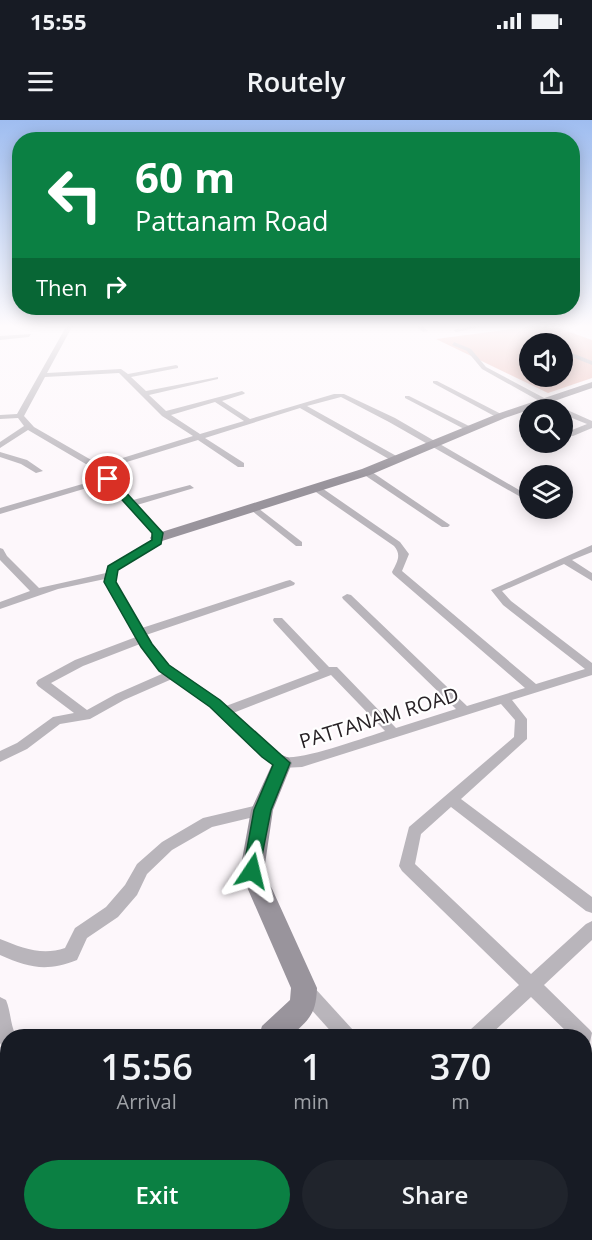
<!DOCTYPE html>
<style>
:root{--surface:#171b24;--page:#20242c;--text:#f1f3f6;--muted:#9ea1a6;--accent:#0b8043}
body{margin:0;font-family:"Open Sans",sans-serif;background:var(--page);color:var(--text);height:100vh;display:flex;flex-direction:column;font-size:22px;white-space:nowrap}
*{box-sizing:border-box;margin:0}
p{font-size:20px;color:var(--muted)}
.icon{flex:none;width:33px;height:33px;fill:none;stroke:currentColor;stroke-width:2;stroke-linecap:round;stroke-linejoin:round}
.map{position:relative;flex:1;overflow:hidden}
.side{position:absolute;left:0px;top:909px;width:592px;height:212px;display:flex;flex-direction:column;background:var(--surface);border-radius:24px 24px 0 0;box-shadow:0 3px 15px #0003}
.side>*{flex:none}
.top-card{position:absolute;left:12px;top:12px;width:568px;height:183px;border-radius:24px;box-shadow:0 3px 15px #0003;background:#0b8043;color:#fff;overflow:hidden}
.fabs{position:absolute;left:519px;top:213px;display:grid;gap:12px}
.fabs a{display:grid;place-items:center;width:54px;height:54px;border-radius:50%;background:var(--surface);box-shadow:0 3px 15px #0003;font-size:30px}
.pin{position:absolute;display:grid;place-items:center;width:51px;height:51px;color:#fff;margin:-26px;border:3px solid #fff;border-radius:50%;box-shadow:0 2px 6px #0007}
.me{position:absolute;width:66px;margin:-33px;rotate:10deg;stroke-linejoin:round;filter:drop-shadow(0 0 4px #0008)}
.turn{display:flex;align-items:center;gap:21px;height:126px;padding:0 24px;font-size:27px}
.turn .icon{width:78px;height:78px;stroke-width:2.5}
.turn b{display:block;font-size:42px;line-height:51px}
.then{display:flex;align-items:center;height:57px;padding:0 24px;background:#0003;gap:12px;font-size:22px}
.eta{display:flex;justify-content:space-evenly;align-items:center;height:102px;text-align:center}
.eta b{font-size:36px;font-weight:600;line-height:42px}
.action{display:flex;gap:12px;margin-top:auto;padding:12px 24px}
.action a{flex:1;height:69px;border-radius:36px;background:var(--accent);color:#fff;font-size:24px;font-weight:600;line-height:69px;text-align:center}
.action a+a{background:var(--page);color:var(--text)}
.status{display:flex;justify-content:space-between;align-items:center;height:42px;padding:0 30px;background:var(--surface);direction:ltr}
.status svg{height:16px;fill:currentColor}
header{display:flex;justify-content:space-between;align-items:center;height:78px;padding:0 24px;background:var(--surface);font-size:27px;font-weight:600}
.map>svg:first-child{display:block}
.green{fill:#edc0ba;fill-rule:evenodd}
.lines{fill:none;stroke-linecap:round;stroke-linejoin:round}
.street{fill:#b9b5bb;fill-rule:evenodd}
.secondary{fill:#99949c;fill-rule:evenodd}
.route{fill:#0b8043;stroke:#07532c;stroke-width:1.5}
.labels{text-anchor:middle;stroke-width:4.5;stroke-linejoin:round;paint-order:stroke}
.street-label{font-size:20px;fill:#282226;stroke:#fff}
</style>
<div class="status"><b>15:55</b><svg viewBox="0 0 49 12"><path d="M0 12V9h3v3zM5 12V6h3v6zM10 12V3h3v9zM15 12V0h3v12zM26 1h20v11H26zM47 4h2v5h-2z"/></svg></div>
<header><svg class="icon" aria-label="menu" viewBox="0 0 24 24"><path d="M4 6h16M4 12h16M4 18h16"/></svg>Routely<svg class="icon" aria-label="share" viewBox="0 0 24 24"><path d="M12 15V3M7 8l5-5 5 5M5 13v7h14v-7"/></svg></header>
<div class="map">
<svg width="592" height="1120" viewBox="0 0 592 1120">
<rect width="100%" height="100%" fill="#fdf7fb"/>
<path class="green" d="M541,205H550L592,220V258L548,273L436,219ZM530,224H562V256H530Z"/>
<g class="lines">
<g class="street">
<path d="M67,205H73L47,253L121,249L128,254L176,245L178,246V248L131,257L146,271L218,257V259L149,275L166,291L242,271L245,273L244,274L222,281L250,299L334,274H344L395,298L526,374L519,376L389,302L341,277L307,286L400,338V342H394L300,288L205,318L244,343V347H238L198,320L104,349L133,380L190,365L194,368L137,385L163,413L162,422L117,449L115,462L142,508L286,461L290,460L295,463L294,465L146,515L168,545L226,586L319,551L274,502L273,500L274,498H282L329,547H337L396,608L456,589L343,479L342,477L347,474L351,475L467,586L525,568L393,454L392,452C397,442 402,435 394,426L313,370V366H319L400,422L409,434L402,451L536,564L585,549L503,485L491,470L592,425V432L572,440L592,453V461L564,444L502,471L511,481L592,543V555L512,580L527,599V619L461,679L592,777V793L586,791L451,687L421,714L415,744L531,854L586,804L592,801V820L544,865L590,910L592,913L590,922L585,925V916H571L531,877L489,916H467L470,910L519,865L402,751L399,746L409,707L514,617L515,600L501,584L302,647L282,648L262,637L211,586L172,559L124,580L90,599L60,604L27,629L0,642V631L17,623L53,597L74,593L38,566L36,563L38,560L75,540L136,517L105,462V459L58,469L0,489V482L30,471L0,440V428L3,429L7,436L39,468L106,453L108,446L152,421L153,413L107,362L0,394V388L103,358L96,350L28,310L0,328V322L24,306L18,298L0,299V295L17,294ZM119,253L162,296L193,316L100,345L34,307L24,296L45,257ZM215,282L244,301L200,314L171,295ZM140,524L164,553L116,574L87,590L51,563L83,546ZM331,555L385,611C366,617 296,643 282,636C264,627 248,607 233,593Z"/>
<path d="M414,205H421L428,211L423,212Z"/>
<path d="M476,205H490L456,212L453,210Z"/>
<path d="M31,214L29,217L0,220V216Z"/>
<path d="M454,222L471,229L486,247L548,280L541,282L482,249L467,231L452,225Z"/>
<path d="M562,229L592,241V245L562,233Z"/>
<path d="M433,261H437L505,296L498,298L433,263Z"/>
<path d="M405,276H409L475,309L468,311L405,278Z"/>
<path d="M559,289H565L592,301V308L573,316H567V312L587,304L562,294V290Z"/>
<path d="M0,332L27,340L43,351L36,353L21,344L0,337Z"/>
<path d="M363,350H369L450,405L448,407H442L363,354Z"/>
<path d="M254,385L302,422V426H296L251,390L250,388Z"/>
<path d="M262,684L267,686L269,690L267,694L212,707L172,730L147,754L137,775L118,797L87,818L77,840C46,852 30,848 0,835V819C22,828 42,836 65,828L75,808L106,787L125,765L137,744L162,722L203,698Z"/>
<path d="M306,862L312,865L353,910L356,916H335L300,877L297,871L300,865Z"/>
<path d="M0,877L6,880C11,892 10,904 16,916H8V929L2,926L0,923Z"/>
<path d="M585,1096L592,1099V1120H582L577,1113H585Z"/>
<path d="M144,1113H211L208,1120H147Z"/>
<path d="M240,1113H264L267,1120H243Z"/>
</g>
<g class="secondary">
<path d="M592,262V268L505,298L370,355L162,421H152L150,418L152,415L362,349L497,294Z"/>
<path d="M282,635L289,638L292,643L273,690L264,751L317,868C316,895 309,899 291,916H259L262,906L290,880L291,868L240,751L251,690L275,638Z"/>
<path d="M49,1113H85L82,1120H46Z"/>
</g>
</g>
<linearGradient id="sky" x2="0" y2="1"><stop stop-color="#9fbdf0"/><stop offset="0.57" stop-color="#fefbfd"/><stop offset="1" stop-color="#fefbfd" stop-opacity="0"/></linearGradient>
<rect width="592" height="362" fill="url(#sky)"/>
<path class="route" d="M105,357H112L163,413L161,424L118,450L116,462L152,524L169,545L220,580L290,643L271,690L258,756L252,759L246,756L243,751L254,690L273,645L262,637L210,587L159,551L141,527L104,462L108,446L152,420V413L105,361Z"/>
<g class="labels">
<g class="street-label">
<text transform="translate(379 598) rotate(-17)" y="7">PATTANAM ROAD</text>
</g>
</g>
</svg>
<div class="fabs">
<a><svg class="icon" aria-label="sound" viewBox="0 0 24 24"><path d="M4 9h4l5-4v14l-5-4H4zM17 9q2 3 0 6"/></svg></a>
<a><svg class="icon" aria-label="search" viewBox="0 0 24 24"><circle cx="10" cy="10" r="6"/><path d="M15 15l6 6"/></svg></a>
<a><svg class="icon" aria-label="layers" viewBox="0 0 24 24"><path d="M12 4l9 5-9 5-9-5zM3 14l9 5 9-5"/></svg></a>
</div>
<div class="pin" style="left:108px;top:359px;background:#d93025"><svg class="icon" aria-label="arrive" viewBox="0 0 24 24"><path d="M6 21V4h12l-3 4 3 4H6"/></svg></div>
<svg class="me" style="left:252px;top:751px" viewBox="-20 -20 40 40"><path d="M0-17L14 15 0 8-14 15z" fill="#0b8043" stroke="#fff" stroke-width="4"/></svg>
<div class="top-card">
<div class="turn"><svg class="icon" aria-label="left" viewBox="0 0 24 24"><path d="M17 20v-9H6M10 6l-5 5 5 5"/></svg><div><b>60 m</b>Pattanam Road</div></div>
<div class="then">Then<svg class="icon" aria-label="right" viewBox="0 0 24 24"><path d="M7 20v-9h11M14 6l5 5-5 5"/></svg></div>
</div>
<section class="side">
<div class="eta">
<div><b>15:56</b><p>Arrival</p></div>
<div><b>1</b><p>min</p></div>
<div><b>370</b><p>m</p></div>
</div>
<div class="action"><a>Exit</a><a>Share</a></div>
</section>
</div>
